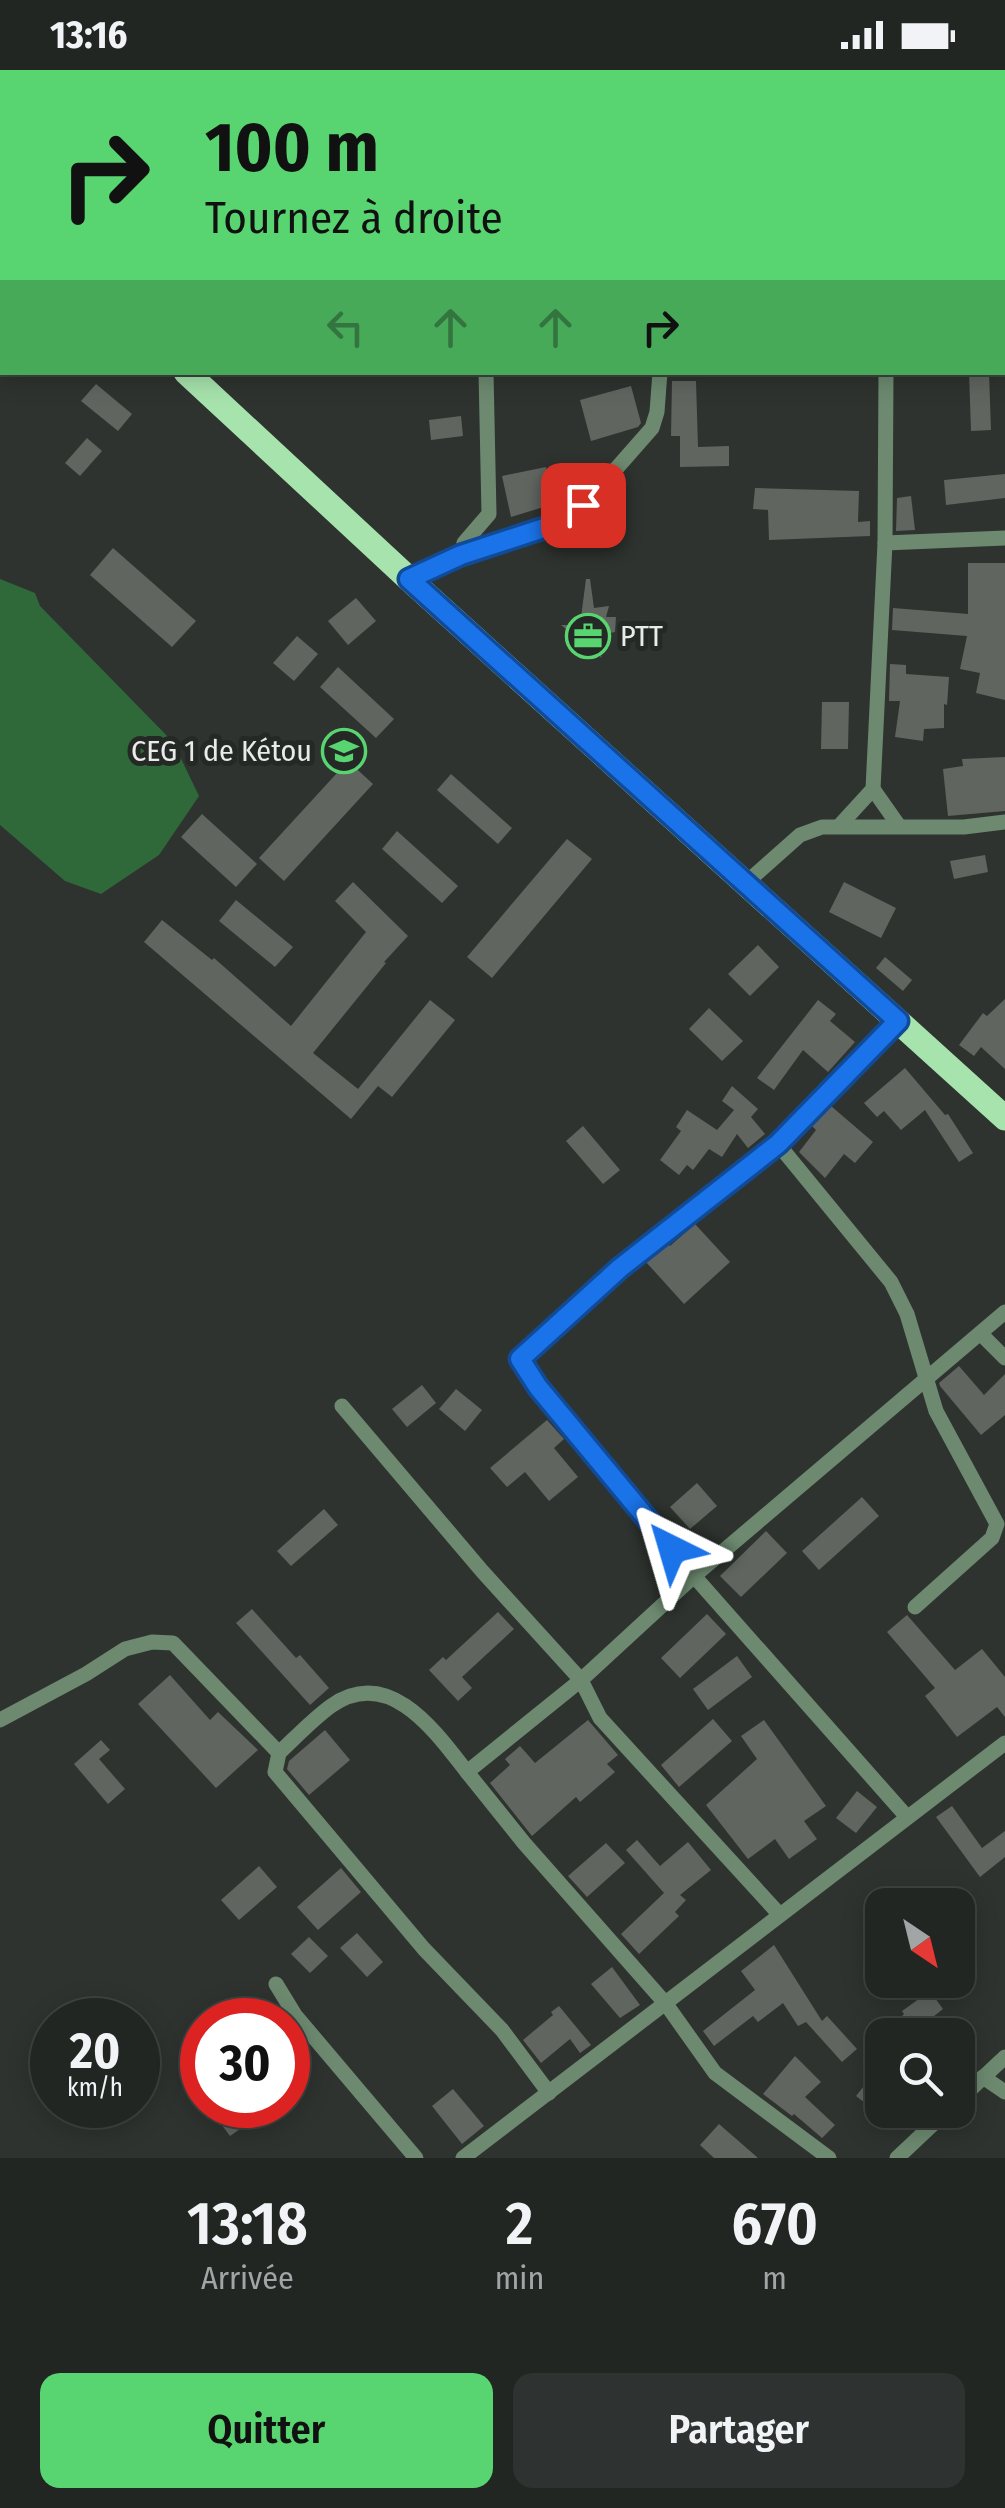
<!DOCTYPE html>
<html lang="fr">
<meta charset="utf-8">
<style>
:root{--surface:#222623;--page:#2e3230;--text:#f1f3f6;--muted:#a2a5a6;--line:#3f4341;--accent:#58d570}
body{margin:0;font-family:"Fira Sans Condensed",sans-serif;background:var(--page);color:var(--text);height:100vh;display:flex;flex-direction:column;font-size:38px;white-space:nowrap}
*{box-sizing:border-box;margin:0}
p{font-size:32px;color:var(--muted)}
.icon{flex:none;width:55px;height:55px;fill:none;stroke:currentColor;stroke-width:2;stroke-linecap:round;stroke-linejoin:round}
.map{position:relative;height:2088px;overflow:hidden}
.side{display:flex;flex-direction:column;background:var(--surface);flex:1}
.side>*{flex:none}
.banner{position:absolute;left:0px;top:0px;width:1005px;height:305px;box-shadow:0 5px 25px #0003,0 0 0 2px var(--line);background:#58d570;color:#111;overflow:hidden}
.needle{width:65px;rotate:145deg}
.buttons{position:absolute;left:865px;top:1818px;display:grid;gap:20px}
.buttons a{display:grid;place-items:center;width:110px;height:110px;border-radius:20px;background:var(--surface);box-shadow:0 5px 25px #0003,0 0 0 2px var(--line);font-size:50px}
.speed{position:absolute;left:30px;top:1928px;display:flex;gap:20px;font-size:50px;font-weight:700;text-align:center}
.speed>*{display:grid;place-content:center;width:130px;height:130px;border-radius:50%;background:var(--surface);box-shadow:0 5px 25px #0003,0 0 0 2px var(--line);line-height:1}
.speed small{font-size:25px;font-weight:400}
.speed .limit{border:15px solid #d22;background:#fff;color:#111}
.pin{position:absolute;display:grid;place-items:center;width:85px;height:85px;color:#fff;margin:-42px;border-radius:20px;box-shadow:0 5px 15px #0006}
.me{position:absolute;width:110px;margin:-55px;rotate:320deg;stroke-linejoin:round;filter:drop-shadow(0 0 8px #0008)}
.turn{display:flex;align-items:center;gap:35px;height:210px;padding:0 40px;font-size:45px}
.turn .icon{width:130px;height:130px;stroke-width:2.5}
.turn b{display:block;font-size:70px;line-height:85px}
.lanes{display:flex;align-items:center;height:95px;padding:0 40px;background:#0003;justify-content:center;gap:50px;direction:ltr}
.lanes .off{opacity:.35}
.eta{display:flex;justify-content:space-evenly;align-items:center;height:170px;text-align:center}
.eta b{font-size:60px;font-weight:600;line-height:70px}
.primary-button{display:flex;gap:20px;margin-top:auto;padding:20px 40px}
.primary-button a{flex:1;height:115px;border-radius:20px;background:var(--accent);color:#111;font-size:40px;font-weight:600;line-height:115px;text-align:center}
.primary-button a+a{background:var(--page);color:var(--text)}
.status{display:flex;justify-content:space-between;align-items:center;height:70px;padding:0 50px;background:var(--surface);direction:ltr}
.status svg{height:28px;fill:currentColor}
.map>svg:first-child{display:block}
.green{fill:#2f6939}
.building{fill:#606560}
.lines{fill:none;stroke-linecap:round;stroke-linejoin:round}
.street{stroke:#6d8a70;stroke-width:15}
.secondary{stroke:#8ebc93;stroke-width:20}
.primary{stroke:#a7e3ad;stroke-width:25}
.route-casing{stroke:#114b97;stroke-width:25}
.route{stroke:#1a73e8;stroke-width:18}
.labels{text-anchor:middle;stroke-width:10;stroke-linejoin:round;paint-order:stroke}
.poi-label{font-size:30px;fill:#e8ebe8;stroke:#242925;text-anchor:start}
</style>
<div class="status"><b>13:16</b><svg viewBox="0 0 49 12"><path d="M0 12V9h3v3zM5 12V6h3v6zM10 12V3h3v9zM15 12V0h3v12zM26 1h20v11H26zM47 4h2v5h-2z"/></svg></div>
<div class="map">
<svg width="1005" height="2088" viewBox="0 0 1005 2088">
<rect width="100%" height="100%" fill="#2e332f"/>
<path class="green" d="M0,509L35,523L40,536L173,672L199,726L159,785L101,824L65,811L0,755Z"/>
<g class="building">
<path d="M969,302H989L991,360L971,361Z"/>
<path d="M672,311H696L698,377L729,376V396L680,397V366H671Z"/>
<path d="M96,314L132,344L118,361L81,331Z"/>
<path d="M631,316L641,353L638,357L591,371L580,330Z"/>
<path d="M461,346L463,366L431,370L429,350Z"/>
<path d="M87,368L102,381L80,406L65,393Z"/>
<path d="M546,397L550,416L542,418L547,436L511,447L502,406Z"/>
<path d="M1005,404V428L946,435L944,410Z"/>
<path d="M755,418L859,421L858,452L870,451V466L769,470L768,440L753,439Z"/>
<path d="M911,426L915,460L896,461L897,428Z"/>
<path d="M113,478L196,551L172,577L90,505Z"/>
<path d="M968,493H1005V630L976,623L980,603L960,599L967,566L892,560L893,538L968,544Z"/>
<path d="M586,509H590L594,538L609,536L606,547H616L615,562L591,567L602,588L561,555H580Z"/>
<path d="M356,528L376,551L348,575L328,551Z"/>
<path d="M297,566L318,584L294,611L273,593Z"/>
<path d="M890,594L906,595V604L949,607L947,635L944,634V658L924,659L923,671L895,667L900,631H889Z"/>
<path d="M338,597L394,649L376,668L320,617Z"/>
<path d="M822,632H849L848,679H821Z"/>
<path d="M1005,687V741L948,746L943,699L963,696L962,689Z"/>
<path d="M348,691L373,714L284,811L259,788Z"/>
<path d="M451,704L512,758L498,774L437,720Z"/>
<path d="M202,744L257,794L236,817L181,767Z"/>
<path d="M397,761L458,816L442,833L382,779Z"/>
<path d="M567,769L592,789L492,908L467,887Z"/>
<path d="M985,785L988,802L954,809L950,791Z"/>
<path d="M353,812L408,866L384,892L386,893L313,983L358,1019L430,930L455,950L392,1027L378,1016L351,1049L144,872L162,850L212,890L214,888L291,956L366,862L335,831Z"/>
<path d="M844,812L896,838L881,868L829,842Z"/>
<path d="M236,830L293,877L275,897L219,851Z"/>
<path d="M758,875L779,897L750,926L728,904Z"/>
<path d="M885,887L912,910L903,921L876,898Z"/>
<path d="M1005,929V999L981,977L974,986L959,975L983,943L987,946Z"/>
<path d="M818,930L836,944L830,951L855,972L828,1002L803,980L774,1020L757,1008Z"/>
<path d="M709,938L743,971L722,991L689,959Z"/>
<path d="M905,998L945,1045L948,1044L973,1083L959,1092L925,1040L901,1060L884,1041L877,1047L864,1033Z"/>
<path d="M732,1016L758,1039L751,1047L765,1064L748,1078L737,1064L722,1087L709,1079L693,1100L687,1095L679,1105L660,1090L681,1061L676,1057L687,1040L717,1060L734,1040L722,1031Z"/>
<path d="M831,1036L873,1072L855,1093L844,1084L825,1108L799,1082L816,1060L812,1056Z"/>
<path d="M583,1056L620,1100L603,1114L566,1071Z"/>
<path d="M695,1154L730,1192L684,1234L646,1192L669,1174L670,1176Z"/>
<path d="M959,1296L984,1325L1005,1304V1345L981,1365L940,1316L939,1313Z"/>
<path d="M422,1315L436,1333L407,1357L392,1339Z"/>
<path d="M456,1319L482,1340L465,1361L439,1339Z"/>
<path d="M547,1350L564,1369L554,1378L578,1407L549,1431L525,1402L507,1417L490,1398Z"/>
<path d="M697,1413L717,1436L690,1459L670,1437Z"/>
<path d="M862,1427L879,1446L819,1500L802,1481Z"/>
<path d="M324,1439L338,1455L291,1496L277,1481Z"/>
<path d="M766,1461L787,1483L741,1527L720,1506Z"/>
<path d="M252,1539L296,1588L300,1585L329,1618L310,1635L236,1553Z"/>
<path d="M498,1542L514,1559L462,1607L472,1618L458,1631L429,1600L443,1587L446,1590Z"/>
<path d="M707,1544L726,1564L680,1608L661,1588Z"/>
<path d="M907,1545L955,1600L982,1579L1005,1607V1647L997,1637L957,1667L925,1626L935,1618L887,1562Z"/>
<path d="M737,1586L752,1607L708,1640L693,1619Z"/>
<path d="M170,1605L210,1650L218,1642L258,1680L216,1718L138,1634Z"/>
<path d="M713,1649L732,1671L679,1717L661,1695Z"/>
<path d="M588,1650L618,1685L607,1694L615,1702L580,1732L576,1727L532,1766L490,1713L510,1695L505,1689L520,1676L535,1693Z"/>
<path d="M764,1650L826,1736L804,1751L817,1769L789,1789L775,1769L748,1789L706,1735L757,1689L741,1666Z"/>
<path d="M325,1660L350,1690L309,1725L287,1699L289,1691Z"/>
<path d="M101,1670L110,1680L99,1689L125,1719L108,1734L74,1694Z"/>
<path d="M857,1721L877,1737L856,1763L836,1748Z"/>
<path d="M952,1736L982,1778L1005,1761V1787L980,1807L936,1747Z"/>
<path d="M637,1770L660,1796L688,1772L711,1800L680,1825L686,1830L675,1842L679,1846L639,1884L621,1864L664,1823L626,1780Z"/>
<path d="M606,1773L625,1793L587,1827L568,1806Z"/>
<path d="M259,1796L277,1817L239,1850L221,1830Z"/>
<path d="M341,1798L361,1822L318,1860L297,1837Z"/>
<path d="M357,1863L383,1892L367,1907L340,1878Z"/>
<path d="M309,1867L328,1886L310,1903L291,1884Z"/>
<path d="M774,1875L822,1951L827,1946L857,1979L842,1992L806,1952L798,1956L783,1933L758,1952L753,1946L714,1976L703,1961L755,1920L741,1901Z"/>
<path d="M612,1897L640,1935L620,1948L591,1914Z"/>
<path d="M930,1921L943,1939L929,1950L941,1965H884L904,1944L902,1941Z"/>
<path d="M559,1936L591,1975L580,1983L570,1969L541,1993L523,1970L553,1945L551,1942Z"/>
<path d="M795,1986L821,2012L805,2027L835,2055L822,2068L794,2044L792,2046L763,2024Z"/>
<path d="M868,2011L882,2022V2046L856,2026Z"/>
<path d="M453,2019L484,2056L462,2074L432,2036Z"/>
<path d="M207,2035H242L253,2050L230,2066Z"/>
<path d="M719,2054L758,2088H714L700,2075Z"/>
</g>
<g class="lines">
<g class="street">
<path d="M428,2V0"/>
<path d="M931,2V0"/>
<path d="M0,69L2,70"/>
<path d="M1002,152H1005"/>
<path d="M0,249L2,246"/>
<path d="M885,473L1005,468"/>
<path d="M461,485L464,473L489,444L486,302"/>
<path d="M409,509L461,485L550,455L570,445L594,424L652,358L657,342L660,302"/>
<path d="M873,719L899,756"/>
<path d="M840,755L873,719L885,473L886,302"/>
<path d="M747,812L800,765L822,757H964L1005,752"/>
<path d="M898,951L778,1074L620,1198L520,1289L538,1317L694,1506L907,1747"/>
<path d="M778,1074L891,1212L907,1244L936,1341L997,1454L992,1468L915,1537"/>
<path d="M981,1264L1005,1288"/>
<path d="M342,1336L482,1501L581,1610L694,1506L1005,1242"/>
<path d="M0,1650L86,1604L125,1579L152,1572L173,1573L279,1683"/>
<path d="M467,1702C435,1661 389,1595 331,1636C313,1649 296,1667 279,1683L275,1702L424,1879L502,1960L549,2023"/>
<path d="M780,1845L600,1648L581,1610L467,1702L524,1773L666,1934L715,2003L829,2088"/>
<path d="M276,1914L295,1945L416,2088"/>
<path d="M983,2007L1005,2022"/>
<path d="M958,2031L1005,1987"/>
<path d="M463,2088L1005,1673"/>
<path d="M897,2088L948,2040"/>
</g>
<g class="secondary">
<path d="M18,2L20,0"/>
<path d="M0,35L2,30"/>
</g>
<g class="primary">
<path d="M0,132L2,134"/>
<path d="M186,302L409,509L1005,1048"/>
</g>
</g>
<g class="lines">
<defs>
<path id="route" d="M583,435L550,456L461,485L409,509L898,951L778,1074L620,1198L520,1289L538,1317L672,1479"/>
</defs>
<use href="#route" class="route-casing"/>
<use href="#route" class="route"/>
</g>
<defs>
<symbol id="office-ring" viewBox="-11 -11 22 22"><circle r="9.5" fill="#242925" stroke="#58d570" stroke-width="1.5"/><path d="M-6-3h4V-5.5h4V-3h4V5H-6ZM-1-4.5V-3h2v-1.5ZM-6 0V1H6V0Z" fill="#58d570"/></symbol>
<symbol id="school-ring" viewBox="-11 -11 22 22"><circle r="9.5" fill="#242925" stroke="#58d570" stroke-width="1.5"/><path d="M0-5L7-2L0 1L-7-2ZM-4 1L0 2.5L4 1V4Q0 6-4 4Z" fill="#58d570"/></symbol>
</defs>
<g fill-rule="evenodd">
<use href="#office-ring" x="563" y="541" width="50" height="50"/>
<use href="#school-ring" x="319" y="656" width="50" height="50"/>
</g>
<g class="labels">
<g class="poi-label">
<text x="620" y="576">PTT</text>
<text x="312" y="691" text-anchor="end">CEG 1 de Kétou</text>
</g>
</g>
</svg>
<div class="buttons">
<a><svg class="needle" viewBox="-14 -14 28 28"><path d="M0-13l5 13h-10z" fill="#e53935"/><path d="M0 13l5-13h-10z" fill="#a2a5a6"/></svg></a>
<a><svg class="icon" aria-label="search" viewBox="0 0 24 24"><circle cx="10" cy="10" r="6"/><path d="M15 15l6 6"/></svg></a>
</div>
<div class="speed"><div>20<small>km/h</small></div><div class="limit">30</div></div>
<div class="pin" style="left:583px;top:435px;background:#d93025"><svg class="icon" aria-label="arrive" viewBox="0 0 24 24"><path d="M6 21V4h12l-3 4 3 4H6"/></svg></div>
<svg class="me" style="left:672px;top:1479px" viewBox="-20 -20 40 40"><path d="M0-17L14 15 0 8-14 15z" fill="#1a73e8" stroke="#fff" stroke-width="4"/></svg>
<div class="banner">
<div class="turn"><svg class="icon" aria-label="right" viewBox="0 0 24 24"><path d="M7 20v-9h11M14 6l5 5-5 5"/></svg><div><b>100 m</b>Tournez à droite</div></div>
<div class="lanes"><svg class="icon off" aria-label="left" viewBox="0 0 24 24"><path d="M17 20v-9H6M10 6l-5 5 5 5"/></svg><svg class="icon off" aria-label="ahead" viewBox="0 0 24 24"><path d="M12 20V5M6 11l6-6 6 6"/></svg><svg class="icon off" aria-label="ahead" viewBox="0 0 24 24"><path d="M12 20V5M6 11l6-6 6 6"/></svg><svg class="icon" aria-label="right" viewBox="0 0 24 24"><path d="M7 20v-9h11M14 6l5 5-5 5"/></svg></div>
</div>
</div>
<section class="side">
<div class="eta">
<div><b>13:18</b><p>Arrivée</p></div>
<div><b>2</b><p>min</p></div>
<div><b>670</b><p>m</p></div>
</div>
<div class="primary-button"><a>Quitter</a><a>Partager</a></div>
</section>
